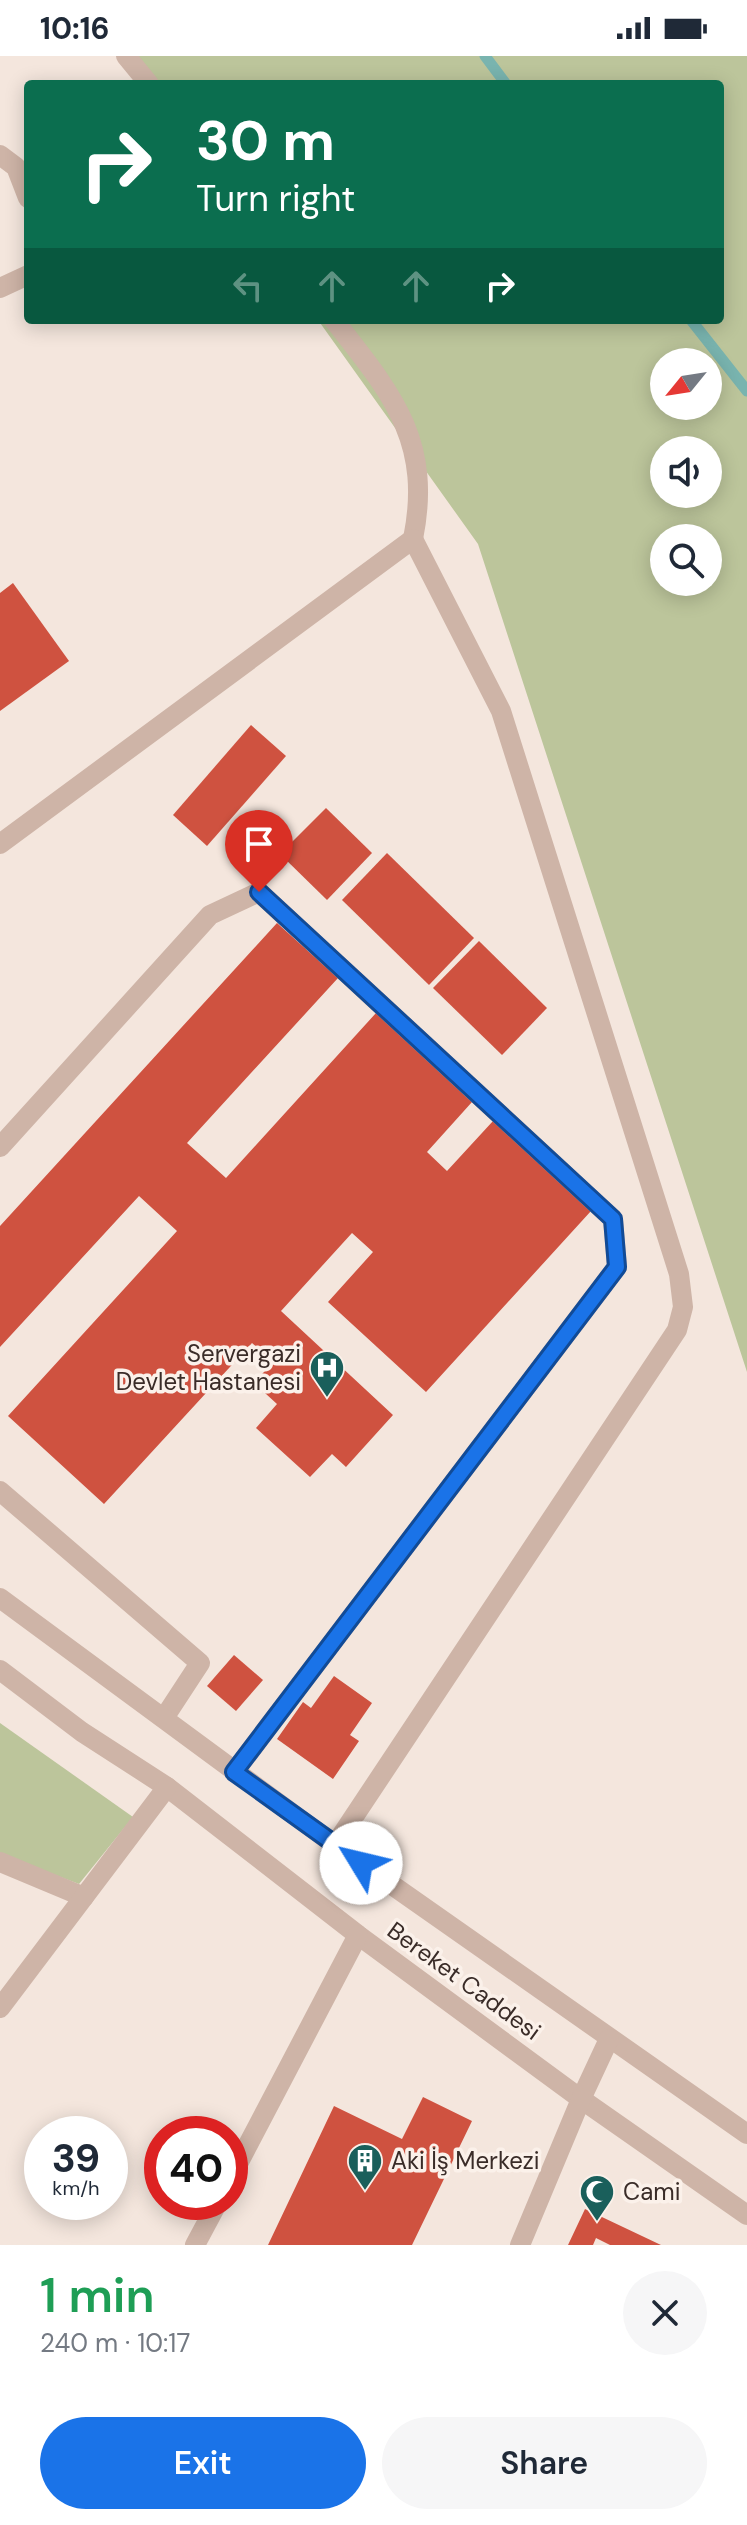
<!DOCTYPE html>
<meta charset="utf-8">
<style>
:root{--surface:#fff;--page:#f6f6f7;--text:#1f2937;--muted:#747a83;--accent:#1a73e8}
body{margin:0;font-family:"DM Sans",sans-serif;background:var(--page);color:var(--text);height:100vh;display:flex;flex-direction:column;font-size:30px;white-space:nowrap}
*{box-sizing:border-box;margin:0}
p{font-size:26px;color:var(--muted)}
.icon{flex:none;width:44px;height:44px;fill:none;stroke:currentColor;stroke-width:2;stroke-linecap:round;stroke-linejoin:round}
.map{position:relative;height:2189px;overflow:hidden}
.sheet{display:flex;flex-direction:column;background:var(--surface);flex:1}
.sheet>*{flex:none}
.banner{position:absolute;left:24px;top:24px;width:700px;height:244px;border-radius:8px;box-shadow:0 4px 20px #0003;background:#0b6e4f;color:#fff;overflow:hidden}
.needle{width:52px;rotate:240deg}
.tools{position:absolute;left:650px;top:292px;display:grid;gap:16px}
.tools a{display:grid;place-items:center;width:72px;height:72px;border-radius:50%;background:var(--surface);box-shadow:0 4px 20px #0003;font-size:40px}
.speed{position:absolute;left:24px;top:2060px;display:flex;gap:16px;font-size:40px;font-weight:700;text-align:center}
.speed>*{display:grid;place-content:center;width:104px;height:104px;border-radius:50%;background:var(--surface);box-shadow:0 4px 20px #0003;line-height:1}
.speed small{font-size:20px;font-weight:400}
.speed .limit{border:12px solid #d22;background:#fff;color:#111}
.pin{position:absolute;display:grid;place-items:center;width:68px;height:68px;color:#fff;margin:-82px -34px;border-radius:50% 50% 50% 0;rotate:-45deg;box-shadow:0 0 8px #0007}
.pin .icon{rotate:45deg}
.me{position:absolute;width:88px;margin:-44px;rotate:306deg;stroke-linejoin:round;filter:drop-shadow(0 0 6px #0008)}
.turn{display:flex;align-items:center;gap:28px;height:168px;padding:0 40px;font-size:36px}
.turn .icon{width:104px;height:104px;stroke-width:2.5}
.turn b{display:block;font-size:56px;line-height:68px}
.lanes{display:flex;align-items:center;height:76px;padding:0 40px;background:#0003;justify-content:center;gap:40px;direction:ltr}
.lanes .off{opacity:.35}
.round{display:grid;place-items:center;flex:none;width:84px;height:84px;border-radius:42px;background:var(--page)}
.head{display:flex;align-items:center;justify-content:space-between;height:136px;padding:0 40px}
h1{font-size:48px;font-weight:600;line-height:60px;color:#1e9e55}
.cta{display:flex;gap:16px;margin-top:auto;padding:16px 40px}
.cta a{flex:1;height:92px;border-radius:48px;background:var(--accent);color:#fff;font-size:32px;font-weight:600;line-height:92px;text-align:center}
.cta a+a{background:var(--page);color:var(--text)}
.status{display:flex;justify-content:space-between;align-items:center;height:56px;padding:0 40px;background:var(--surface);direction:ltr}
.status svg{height:22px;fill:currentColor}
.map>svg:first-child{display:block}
.green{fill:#bcc59b;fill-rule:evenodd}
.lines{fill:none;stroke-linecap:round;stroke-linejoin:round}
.stream{stroke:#79b4af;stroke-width:11}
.building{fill:#cf5240}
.minor{stroke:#ceb4a7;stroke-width:20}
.route-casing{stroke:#114b97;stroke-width:20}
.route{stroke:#1a73e8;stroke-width:14}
.labels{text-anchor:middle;stroke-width:7;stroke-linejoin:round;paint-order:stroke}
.poi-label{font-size:24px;fill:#3a2c28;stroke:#fbf1ea;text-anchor:start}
.street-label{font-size:24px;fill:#3a2c28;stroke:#fbf1ea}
</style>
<div class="status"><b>10:16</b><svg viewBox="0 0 49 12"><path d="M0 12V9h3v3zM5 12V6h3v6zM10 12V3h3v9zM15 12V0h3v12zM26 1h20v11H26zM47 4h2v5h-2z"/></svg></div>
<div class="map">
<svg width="747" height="2189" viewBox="0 0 747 2189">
<rect width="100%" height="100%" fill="#f4e6dd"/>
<g class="green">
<path d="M129,0H747V1316L478,488L318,264H720V28H149ZM664,306H708V350H664ZM664,394H708V438H664ZM664,482H708V526H664Z"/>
<path d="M0,1667L133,1761L79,1828L0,1798Z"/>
</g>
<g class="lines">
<g class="stream">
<path d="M485,0L506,28"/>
<path d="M691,264L747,335"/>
</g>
</g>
<g class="building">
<path d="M13,527L69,605L0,655V537Z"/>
<path d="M251,669L286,700L207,790L173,759Z"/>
<path d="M326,752L372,797L327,844L280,798Z"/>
<path d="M387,797L474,882L429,929L342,844Z"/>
<path d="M277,867L338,922L187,1087L226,1122L376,957L472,1046L427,1096L447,1115L493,1065L591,1155L426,1336L328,1246L373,1196L352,1177L281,1255L393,1359L346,1411L332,1398L310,1421L256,1372L277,1348L254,1327L273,1306L252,1287L104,1448L8,1360L177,1175L139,1140L0,1291V1170Z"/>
<path d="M479,885L547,952L502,999L433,932Z"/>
<path d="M234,1599L263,1624L236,1655L207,1630Z"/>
<path d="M334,1620L372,1647L350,1679L359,1685L333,1723L277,1683L303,1646L311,1652Z"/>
<path d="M423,2041L472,2065L412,2189H268L334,2050L402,2083Z"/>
<path d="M585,2153L661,2189H610L596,2182L593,2189H568Z"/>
</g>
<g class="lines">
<g class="minor">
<path d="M126,0L149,28"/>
<path d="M0,99L16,111L28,142"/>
<path d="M0,232L28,219"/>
<path d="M334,264C391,337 433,384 413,483"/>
<path d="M0,788L413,483L501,655L679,1218L683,1251L677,1274L335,1789"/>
<path d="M0,1091L210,859L259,836L613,1163L617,1211L234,1716"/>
<path d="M0,1435L200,1607L164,1662"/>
<path d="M0,1542L335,1789L747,2078"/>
<path d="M0,1614L82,1676L167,1731L358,1879L581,2043L747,2159"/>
<path d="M0,1806L84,1841"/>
<path d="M0,1952L167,1731"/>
<path d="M230,2123L358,1879"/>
<path d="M195,2189L218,2146"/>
<path d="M520,2189L581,2043L609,1983"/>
</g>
</g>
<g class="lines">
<defs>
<path id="route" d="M259,836L613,1163L617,1211L234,1716L361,1807"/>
</defs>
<use href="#route" class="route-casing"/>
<use href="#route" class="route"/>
</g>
<defs>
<symbol id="hospital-pin" viewBox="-11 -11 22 30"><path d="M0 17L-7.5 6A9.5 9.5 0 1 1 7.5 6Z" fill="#1a5f5b" stroke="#fbf1ea"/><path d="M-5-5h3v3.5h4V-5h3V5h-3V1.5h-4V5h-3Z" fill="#fff"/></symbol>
<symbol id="building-pin" viewBox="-11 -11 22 30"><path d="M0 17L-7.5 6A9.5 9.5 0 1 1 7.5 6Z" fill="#1a5f5b" stroke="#fbf1ea"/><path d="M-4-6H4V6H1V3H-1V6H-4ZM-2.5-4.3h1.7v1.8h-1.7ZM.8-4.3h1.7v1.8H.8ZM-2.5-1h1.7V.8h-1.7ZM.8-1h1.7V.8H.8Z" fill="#fff"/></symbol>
<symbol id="mosque-pin" viewBox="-11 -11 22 30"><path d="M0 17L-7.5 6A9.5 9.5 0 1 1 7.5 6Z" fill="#1a5f5b" stroke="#fbf1ea"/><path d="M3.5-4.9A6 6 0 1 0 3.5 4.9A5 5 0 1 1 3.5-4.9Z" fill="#fff"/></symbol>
</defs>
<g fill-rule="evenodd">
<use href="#hospital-pin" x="307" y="1292" width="40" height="54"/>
<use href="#building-pin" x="345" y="2085" width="40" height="54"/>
<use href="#mosque-pin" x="577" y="2116" width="40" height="54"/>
</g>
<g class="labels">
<g class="poi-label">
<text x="301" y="1306" text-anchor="end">Servergazi<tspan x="301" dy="28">Devlet Hastanesi</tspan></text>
<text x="391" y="2113">Aki İş Merkezi</text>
<text x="623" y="2144">Cami</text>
</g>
<g class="street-label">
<text transform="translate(464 1925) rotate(36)" y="8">Bereket Caddesi</text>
</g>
</g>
</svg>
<div class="tools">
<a><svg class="needle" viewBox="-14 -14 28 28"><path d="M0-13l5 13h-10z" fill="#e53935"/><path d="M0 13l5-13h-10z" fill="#747a83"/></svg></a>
<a><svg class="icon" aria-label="sound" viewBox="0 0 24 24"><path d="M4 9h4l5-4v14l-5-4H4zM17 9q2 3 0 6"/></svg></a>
<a><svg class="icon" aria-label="search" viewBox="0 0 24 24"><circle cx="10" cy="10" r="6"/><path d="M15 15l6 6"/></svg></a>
</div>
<div class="speed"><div>39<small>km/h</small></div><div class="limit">40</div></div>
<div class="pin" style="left:259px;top:836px;background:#d93025"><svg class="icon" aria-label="arrive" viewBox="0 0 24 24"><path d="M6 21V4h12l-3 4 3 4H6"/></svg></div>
<svg class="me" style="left:361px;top:1807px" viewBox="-20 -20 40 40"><circle r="19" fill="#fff"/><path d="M0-13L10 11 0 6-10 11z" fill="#1a73e8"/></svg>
<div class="banner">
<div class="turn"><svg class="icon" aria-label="right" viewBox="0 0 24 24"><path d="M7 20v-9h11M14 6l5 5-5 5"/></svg><div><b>30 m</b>Turn right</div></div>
<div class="lanes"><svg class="icon off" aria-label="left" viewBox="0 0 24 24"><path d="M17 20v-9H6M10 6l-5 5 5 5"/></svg><svg class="icon off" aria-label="ahead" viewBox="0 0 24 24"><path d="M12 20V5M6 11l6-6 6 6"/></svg><svg class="icon off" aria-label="ahead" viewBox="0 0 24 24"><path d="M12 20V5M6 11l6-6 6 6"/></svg><svg class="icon" aria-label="right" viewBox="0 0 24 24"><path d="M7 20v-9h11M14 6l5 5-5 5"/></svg></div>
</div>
</div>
<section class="sheet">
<div class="head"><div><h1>1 min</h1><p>240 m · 10:17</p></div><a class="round"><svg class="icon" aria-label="close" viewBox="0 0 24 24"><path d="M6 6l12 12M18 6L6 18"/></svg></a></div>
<div class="cta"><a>Exit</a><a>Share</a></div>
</section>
